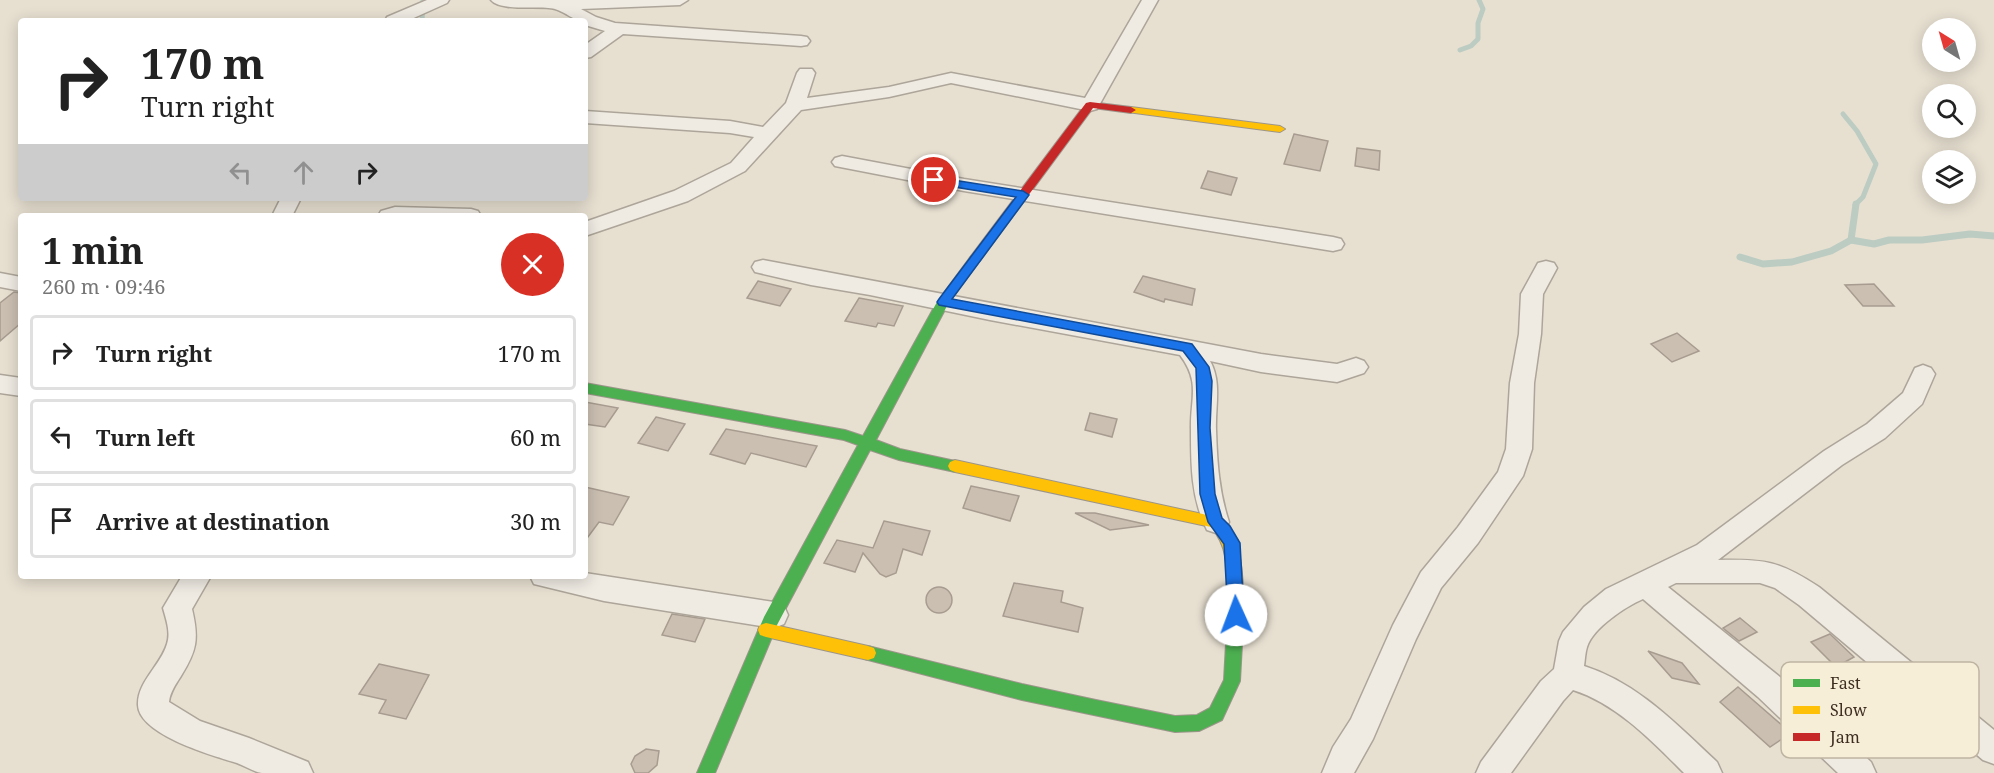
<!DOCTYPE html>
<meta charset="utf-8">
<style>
:root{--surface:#fff;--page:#f2f2f2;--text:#222;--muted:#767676;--line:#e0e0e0}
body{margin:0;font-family:"Noto Serif",serif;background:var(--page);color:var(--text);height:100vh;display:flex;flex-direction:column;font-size:22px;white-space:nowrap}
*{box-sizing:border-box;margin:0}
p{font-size:20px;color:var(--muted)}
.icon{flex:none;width:33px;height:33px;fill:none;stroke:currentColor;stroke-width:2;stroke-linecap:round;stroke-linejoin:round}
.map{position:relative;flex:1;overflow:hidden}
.side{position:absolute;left:18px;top:213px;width:570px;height:366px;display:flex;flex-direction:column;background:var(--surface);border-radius:6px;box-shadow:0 3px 15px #0003}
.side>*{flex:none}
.guide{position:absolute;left:18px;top:18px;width:570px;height:183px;border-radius:6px;box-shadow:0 3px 15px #0003;background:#fff;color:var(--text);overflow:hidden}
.needle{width:39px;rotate:323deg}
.buttons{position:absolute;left:1922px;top:18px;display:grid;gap:12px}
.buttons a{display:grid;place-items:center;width:54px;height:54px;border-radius:50%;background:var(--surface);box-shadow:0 3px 15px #0003;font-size:30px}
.pin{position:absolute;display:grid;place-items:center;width:51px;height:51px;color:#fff;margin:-26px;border:3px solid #fff;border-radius:50%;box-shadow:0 2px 6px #0007}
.me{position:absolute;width:66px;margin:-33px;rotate:358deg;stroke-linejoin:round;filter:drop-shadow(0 0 4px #0008)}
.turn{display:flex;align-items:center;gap:21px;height:126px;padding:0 24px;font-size:27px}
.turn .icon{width:78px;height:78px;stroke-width:2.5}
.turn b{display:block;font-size:42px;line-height:51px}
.lanes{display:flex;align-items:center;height:57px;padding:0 24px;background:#0003;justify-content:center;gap:30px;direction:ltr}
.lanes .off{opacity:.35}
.round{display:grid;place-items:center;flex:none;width:63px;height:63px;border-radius:32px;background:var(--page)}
.headline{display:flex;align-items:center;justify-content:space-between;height:102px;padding:0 24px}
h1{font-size:36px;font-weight:700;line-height:45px}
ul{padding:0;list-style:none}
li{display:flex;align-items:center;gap:18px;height:75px;margin:0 12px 9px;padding:0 12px;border:3px solid var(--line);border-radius:6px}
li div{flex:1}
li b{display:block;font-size:22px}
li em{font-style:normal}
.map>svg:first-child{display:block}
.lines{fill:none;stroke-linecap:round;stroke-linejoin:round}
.stream-far1{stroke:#bcccc2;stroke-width:5}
.stream{stroke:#bcccc2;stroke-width:7}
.building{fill:#cbbfb2;stroke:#a89c90;stroke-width:1.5}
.street-casing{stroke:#ada599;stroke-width:3}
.fast-casing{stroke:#9c958a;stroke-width:2}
.slow-casing{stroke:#9c958a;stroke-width:2}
.jam-casing{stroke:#9c958a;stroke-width:2}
.street{fill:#efebe3;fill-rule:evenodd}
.fast{fill:#4caf50;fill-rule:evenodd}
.slow{fill:#ffc107;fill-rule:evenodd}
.jam{fill:#c62828;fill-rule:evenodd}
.route{fill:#1a73e8;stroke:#114b97;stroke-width:1.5}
.key{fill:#f7eed8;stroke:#bfb4a1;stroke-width:1.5}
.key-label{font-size:16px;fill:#3d2e20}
</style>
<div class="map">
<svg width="1994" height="773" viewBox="0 0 1994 773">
<rect width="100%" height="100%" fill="#e7e0d1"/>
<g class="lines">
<g class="stream-far1">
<path d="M422,21L423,0"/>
<path d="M1460,50L1471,46L1478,39V23L1483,9L1479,0"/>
<path d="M1843,114L1857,131L1876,164L1863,197L1855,205"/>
</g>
<g class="stream">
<path d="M1851,240L1856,204"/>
<path d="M1740,257L1763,264L1792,262L1831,251L1851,240L1874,244L1889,240H1922L1970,234L1994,236"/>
</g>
</g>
<g class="building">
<path d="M1294,134L1328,141L1320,171L1284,164Z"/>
<path d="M1357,148L1380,151L1379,170L1355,166Z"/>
<path d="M1208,171L1237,178L1231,195L1201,188Z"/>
<path d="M1143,276L1195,289L1192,305L1165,299L1164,302L1134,292Z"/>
<path d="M758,281L791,289L780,306L747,298Z"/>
<path d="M1874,284L1894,306H1863L1845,285Z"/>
<path d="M14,292L21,293V323L0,341V303Z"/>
<path d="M859,298L903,306L894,326L878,323L876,327L845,321Z"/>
<path d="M1677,333L1699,351L1672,362L1651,344Z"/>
<path d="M585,402L618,408L605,427L585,424Z"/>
<path d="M1090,413L1117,419L1112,437L1085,430Z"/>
<path d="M656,417L685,424L668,451L638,443Z"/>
<path d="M726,429L817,446L806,467L751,453L745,464L710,454Z"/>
<path d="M971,486L1019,496L1010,521L963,508Z"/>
<path d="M585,487L629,497L613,525L599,522L585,541Z"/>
<path d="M1075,513H1095L1149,525L1110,530Z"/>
<path d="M884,521L930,531L922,555L903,549L896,573L886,577L880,574L863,553L855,572L824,563L837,540L873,548Z"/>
<path d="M1014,583L1063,591L1061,602L1083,608L1078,632L1003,616Z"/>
<circle cx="939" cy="600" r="13"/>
<path d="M672,614L705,619L695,642L662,635Z"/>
<path d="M1740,618L1757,632L1739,641L1723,628Z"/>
<path d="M1830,634L1854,657L1836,667L1811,642Z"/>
<path d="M1648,651L1682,663L1699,684L1672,678Z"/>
<path d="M379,664L429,675L406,719L379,713L386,700L359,694Z"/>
<path d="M1738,687L1791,733L1770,747L1720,702Z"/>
<path d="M646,749L659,751L657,765L648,773H635L631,764L635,756Z"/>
</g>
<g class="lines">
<defs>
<g id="street">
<path d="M427,0H449L447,3L407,21H385L387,17Z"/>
<path d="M491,0H688L680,5L581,9L596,17L615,23L801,36L807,37L810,41L807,45L801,46L623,34L591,57L585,58V45L605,31L585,25V21C573,21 566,12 555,9C540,5 501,12 491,0Z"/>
<path d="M1142,0H1158L1097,109L1090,111L951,83L889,97L801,110L745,171L688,201L585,236V222L674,191L731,163L754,137L730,133L585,123V111L730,121L763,127L786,103L797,73L800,69H812L815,73L807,98L889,87L951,73L1085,98Z"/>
<path d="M842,156L964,179L1333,237L1341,239L1344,244L1341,249L1333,251L964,191L835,166L832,162L835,158Z"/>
<path d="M281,198H301L292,216H272Z"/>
<path d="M395,207L471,209L478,211L481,216H378L381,211Z"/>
<path d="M763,260L1261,354L1337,364L1356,358L1364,361L1368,367L1364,373L1337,382L1261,372L1210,361C1222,382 1215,407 1216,430C1217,462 1219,492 1229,522L1225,530L1216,533L1207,530C1191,499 1191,464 1191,430C1190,398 1201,383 1180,355L990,320L870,295L811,285L755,272L752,267L755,262Z"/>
<path d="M1546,261L1554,263L1557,268L1543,294L1541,334L1534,383L1532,449L1523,476L1478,543L1441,588L1416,639L1373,739L1354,773H1322L1333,747L1351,719L1393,625L1421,572L1458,527L1498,472L1506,449L1510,383L1519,334L1521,294L1538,263Z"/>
<path d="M0,273L21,277V291L0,287Z"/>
<path d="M1923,365L1931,368L1935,374L1922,404L1885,438L1842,465L1718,560C1766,559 1779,561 1819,587L1994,730V764L1983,760L1799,605L1775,588L1760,583H1676L1668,587L1780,677L1871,762L1876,773H1838L1758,697L1643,599C1625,607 1593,628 1587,647C1585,653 1585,660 1584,666C1638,683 1677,725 1717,762L1722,773H1684C1652,741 1617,704 1573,690L1563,701L1511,773H1476L1481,762L1541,681L1554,669L1559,641L1563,632L1584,607L1606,589L1697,545L1824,451L1867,424L1903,393L1915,368Z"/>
<path d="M0,375L21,378V396L0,393Z"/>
<path d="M585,573L774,602L784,606L788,615L784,624L774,628L604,601L534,584L530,576H585Z"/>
<path d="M182,576H211L192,609C199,639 197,650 181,676C176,684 170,692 169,702L200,721L249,738L308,762L313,773C297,773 278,773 262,773C254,772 245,766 237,763C214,756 139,735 138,705C137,682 161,665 167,644C171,632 166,619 163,608Z"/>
</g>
<g id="fast">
<path d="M975,255L981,259L948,304L876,440L900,449L960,462L962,466L960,470L955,472L899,460L870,450L777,625L715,773H697L764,617L858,445L844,440L585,393V383L845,430L863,436L937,302L971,256Z"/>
<path d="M1236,600L1242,602L1244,607L1240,681L1222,720L1199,731L1175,732L1022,700L868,660L862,658L860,653L862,648L868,646L1022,684L1096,700L1175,716L1197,715L1210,708L1224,680L1228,607L1230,602Z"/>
</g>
<g id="slow">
<path d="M1131,107L1280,126L1285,129L1280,132L1127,112V108Z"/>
<path d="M955,460L1221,518C1244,544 1242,574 1244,607L1242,612L1236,614L1230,612L1228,607C1227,579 1231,549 1211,527L955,472L950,470L948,466L950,462Z"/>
<path d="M766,623L868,646L874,648L876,653L874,658L868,660L766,637L760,635L758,630L760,625Z"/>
</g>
<path id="jam" d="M1090,102L1131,107L1136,110L1131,113L1093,108L979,262H971L969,259L971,256L1086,103Z"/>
</defs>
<use href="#street" class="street-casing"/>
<use href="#fast" class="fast-casing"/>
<use href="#slow" class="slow-casing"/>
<use href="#jam" class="jam-casing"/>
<use href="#street" class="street"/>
<use href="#fast" class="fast"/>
<use href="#slow" class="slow"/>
<use href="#jam" class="jam"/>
</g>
<path class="route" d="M934,177L1023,191L1029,195L952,299L1187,343L1192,344L1209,367L1212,381L1210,428L1215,494L1222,518L1230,526L1240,543L1244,615L1242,620L1236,622L1231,620L1228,615L1224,544L1208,522L1200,494L1196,368L1183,351L939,305L937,302L939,299L1016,197L930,183V178Z"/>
<rect x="1781" y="662" width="198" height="96" rx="9" class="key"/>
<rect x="1793" y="679" width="27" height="8" fill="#4caf50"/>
<rect x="1793" y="706" width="27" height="8" fill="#ffc107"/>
<rect x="1793" y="733" width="27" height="8" fill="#c62828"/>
<g class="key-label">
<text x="1830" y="689">Fast</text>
<text x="1830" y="716">Slow</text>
<text x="1830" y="743">Jam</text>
</g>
</svg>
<div class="buttons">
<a><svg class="needle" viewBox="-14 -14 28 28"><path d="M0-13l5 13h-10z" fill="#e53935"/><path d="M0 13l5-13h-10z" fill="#767676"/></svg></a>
<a><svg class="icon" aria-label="search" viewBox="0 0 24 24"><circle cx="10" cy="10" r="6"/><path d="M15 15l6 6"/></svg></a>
<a><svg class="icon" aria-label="layers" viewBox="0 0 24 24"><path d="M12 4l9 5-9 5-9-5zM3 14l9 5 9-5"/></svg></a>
</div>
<div class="pin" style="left:934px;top:180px;background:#d93025"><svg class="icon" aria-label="arrive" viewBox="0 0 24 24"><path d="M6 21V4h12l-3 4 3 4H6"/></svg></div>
<svg class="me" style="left:1236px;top:615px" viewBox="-20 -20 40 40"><circle r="19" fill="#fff"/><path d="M0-13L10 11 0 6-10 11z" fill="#1a73e8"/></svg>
<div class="guide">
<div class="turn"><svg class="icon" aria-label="right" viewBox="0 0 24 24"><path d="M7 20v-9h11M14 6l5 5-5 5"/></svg><div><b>170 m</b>Turn right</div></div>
<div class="lanes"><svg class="icon off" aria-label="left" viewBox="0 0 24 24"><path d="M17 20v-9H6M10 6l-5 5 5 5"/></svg><svg class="icon off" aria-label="ahead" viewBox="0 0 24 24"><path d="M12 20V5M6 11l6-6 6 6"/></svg><svg class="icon" aria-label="right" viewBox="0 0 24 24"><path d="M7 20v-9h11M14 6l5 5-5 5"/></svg></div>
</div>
<section class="side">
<div class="headline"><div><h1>1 min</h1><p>260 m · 09:46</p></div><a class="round" style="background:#d93025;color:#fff"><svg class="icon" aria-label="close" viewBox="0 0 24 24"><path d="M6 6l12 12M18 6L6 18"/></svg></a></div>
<ul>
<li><svg class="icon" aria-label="right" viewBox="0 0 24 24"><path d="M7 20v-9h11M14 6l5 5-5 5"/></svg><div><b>Turn right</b></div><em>170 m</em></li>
<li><svg class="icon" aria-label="left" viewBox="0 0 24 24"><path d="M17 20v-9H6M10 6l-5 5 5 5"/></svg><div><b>Turn left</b></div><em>60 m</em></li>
<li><svg class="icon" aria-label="arrive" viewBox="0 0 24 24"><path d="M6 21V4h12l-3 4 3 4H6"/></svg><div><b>Arrive at destination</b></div><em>30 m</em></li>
</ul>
</section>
</div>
